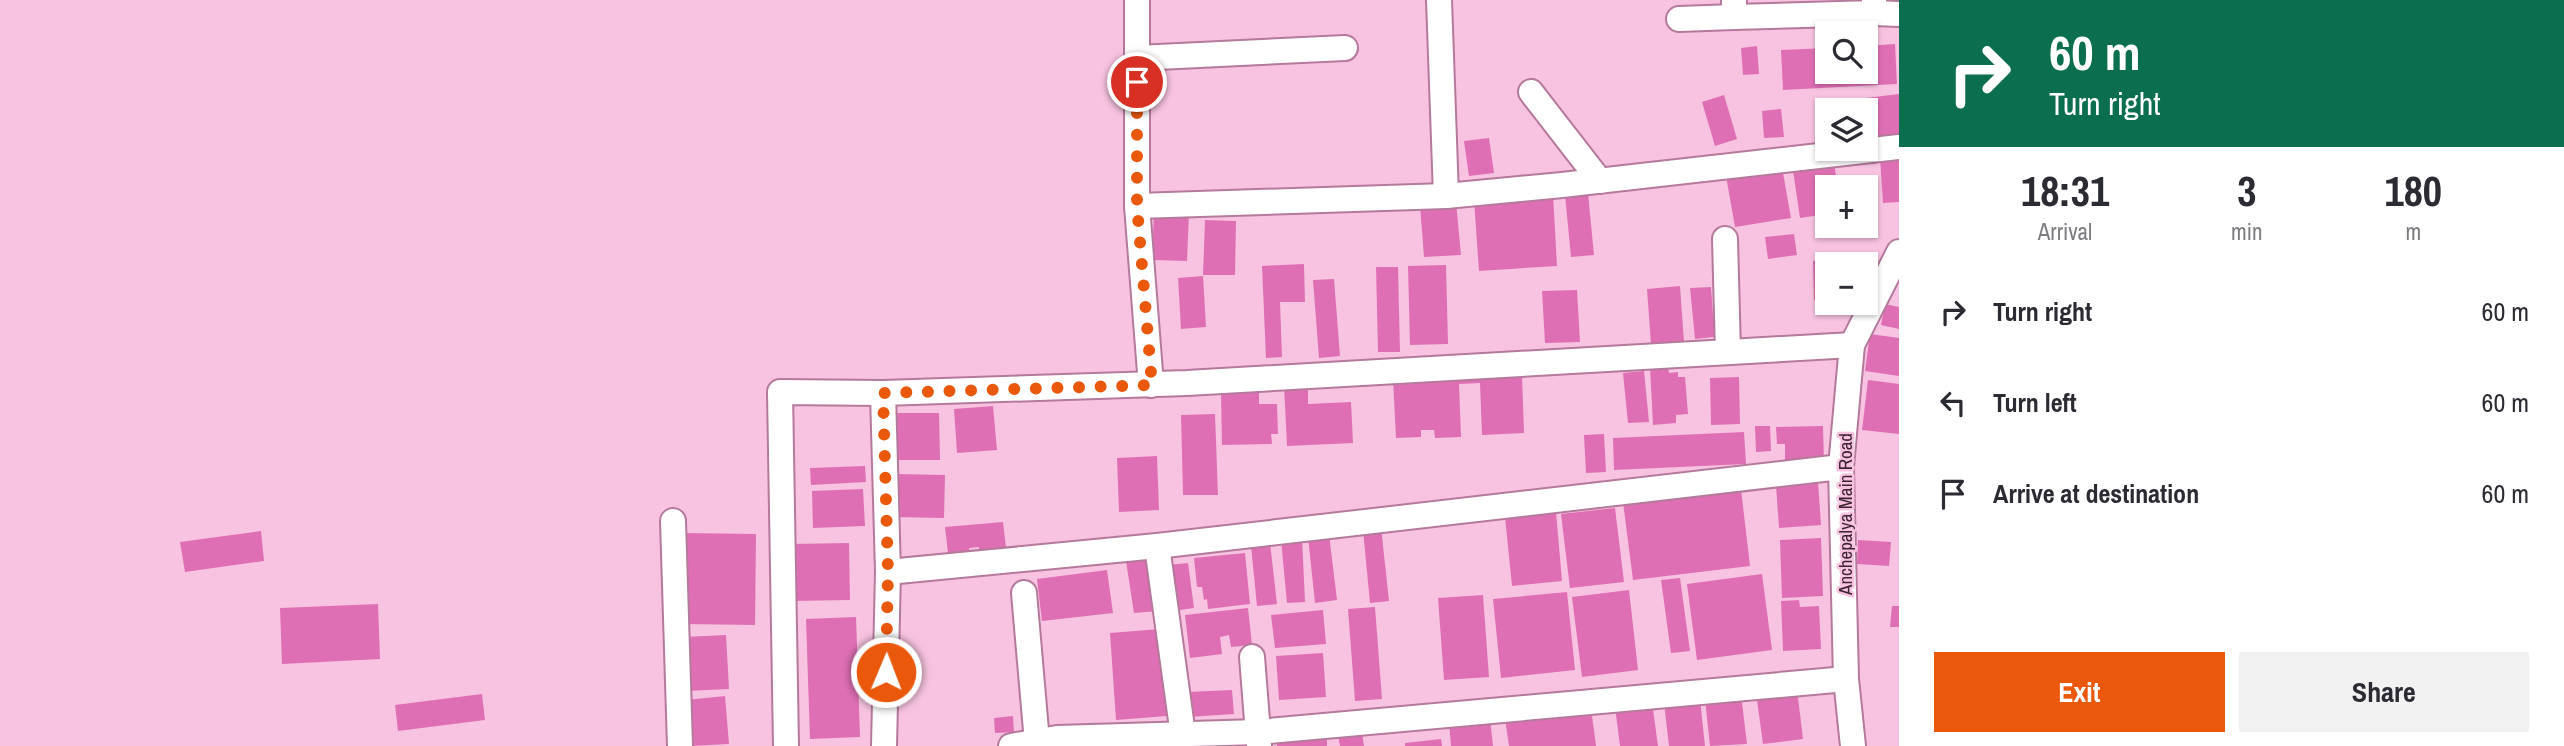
<!DOCTYPE html>
<meta charset="utf-8">
<style>
:root{--surface:#fff;--page:#f2f2f3;--text:#2b2b33;--muted:#7c7c81;--accent:#ea580c}
body{margin:0;font-family:"Archivo Narrow",sans-serif;background:var(--page);color:var(--text);height:100vh;display:flex;flex-direction:column;font-size:26px;white-space:nowrap}
*{box-sizing:border-box;margin:0}
p{font-size:23px;color:var(--muted)}
.icon{flex:none;width:38px;height:38px;fill:none;stroke:currentColor;stroke-width:2;stroke-linecap:round;stroke-linejoin:round}
.map{position:relative;flex:1;overflow:hidden}
.panel{display:flex;flex-direction:column;background:var(--surface);width:665px}
.panel>*{flex:none}
.guide{background:#0b6e4f;color:#fff;overflow:hidden}
.fabs{position:absolute;left:1815px;top:21px;display:grid;gap:14px}
.fabs a{display:grid;place-items:center;width:63px;height:63px;border-radius:0px;background:var(--surface);box-shadow:0 2px 5px #0004;font-size:35px}
.pin{position:absolute;display:grid;place-items:center;width:60px;height:60px;color:#fff;margin:-30px;border:4px solid #fff;border-radius:50%;box-shadow:0 2px 7px #0007}
.me{position:absolute;width:77px;margin:-38px;rotate:1deg;stroke-linejoin:round;filter:drop-shadow(0 0 5px #0008)}
.turn{display:flex;align-items:center;gap:24px;height:147px;padding:0 35px;font-size:32px}
.turn .icon{width:91px;height:91px;stroke-width:2.5}
.turn b{display:block;font-size:49px;line-height:60px}
.eta{display:flex;justify-content:space-evenly;align-items:center;height:119px;text-align:center}
.eta b{font-size:42px;font-weight:800;line-height:49px}
.cta{display:flex;gap:14px;margin-top:auto;padding:14px 35px}
.cta a{flex:1;height:80px;border-radius:0px;background:var(--accent);color:#fff;font-size:28px;font-weight:800;line-height:80px;text-align:center}
.cta a+a{background:var(--page);color:var(--text)}
ul{padding:0;list-style:none}
li{display:flex;align-items:center;gap:21px;height:91px;padding:0 35px}
li div{flex:1}
li b{display:block;font-size:26px}
li em{font-style:normal}
main{display:flex;flex:1;min-height:0}
.map>svg:first-child{display:block}
.building{fill:#df6fb5}
.lines{fill:none;stroke-linecap:round;stroke-linejoin:round}
.minor-casing{stroke:#b5799c;stroke-width:28}
.minor{stroke:#fff;stroke-width:24}
.route{stroke:#ea580c;stroke-width:12;stroke-dasharray:0 21.6}
.labels{text-anchor:middle;stroke-width:5;stroke-linejoin:round;paint-order:stroke}
.street-label{font-size:19px;fill:#3d2433;stroke:#f8c3e1}
</style>
<main>
<div class="map">
<svg width="1899" height="746" viewBox="0 0 1899 746">
<rect width="100%" height="100%" fill="#f8c3e1"/>
<g class="building">
<path d="M1895,44L1897,84L1783,90L1781,50L1827,48V72H1866V46Z"/>
<path d="M1757,46L1759,74L1743,75L1741,48Z"/>
<path d="M1899,94V139L1871,142L1866,98Z"/>
<path d="M1724,95L1737,139L1715,146L1702,102Z"/>
<path d="M1781,109L1784,137L1764,138L1762,111Z"/>
<path d="M1489,138L1494,173L1469,176L1464,141Z"/>
<path d="M1899,156V202L1883,203L1880,158Z"/>
<path d="M1833,158L1838,187H1827V214L1800,218L1792,164Z"/>
<path d="M1782,167L1791,218L1735,227L1726,176Z"/>
<path d="M1588,193L1594,255L1571,257L1565,195Z"/>
<path d="M1553,194L1557,266L1479,271L1474,200Z"/>
<path d="M1456,202L1461,255L1424,257L1420,205Z"/>
<path d="M1154,212L1189,213L1187,261L1152,260Z"/>
<path d="M1205,220L1236,221L1235,275H1203Z"/>
<path d="M1794,234L1797,255L1768,259L1765,237Z"/>
<path d="M1813,261H1838V264H1827V299L1814,300Z"/>
<path d="M1304,264L1305,302H1280L1282,357L1266,358L1262,266Z"/>
<path d="M1446,265L1448,344L1410,345L1408,266Z"/>
<path d="M1376,267H1398L1400,352H1378Z"/>
<path d="M1203,276L1206,327L1181,329L1178,278Z"/>
<path d="M1334,279L1340,356L1319,358L1313,280Z"/>
<path d="M1680,286L1684,342L1651,344L1647,289Z"/>
<path d="M1711,287L1713,315H1721L1723,336L1695,339L1690,288Z"/>
<path d="M1577,290L1580,342L1545,343L1542,291Z"/>
<path d="M1885,304L1899,307V329L1881,325Z"/>
<path d="M1870,334L1899,338V376L1865,371Z"/>
<path d="M1668,366L1669,373L1678,372V377H1685L1688,414L1676,415V423L1653,425L1650,367Z"/>
<path d="M1644,371L1649,422L1628,423L1623,373Z"/>
<path d="M1522,374L1524,433L1482,435L1480,383L1459,384L1461,437L1435,438L1434,430H1421V437L1396,438L1393,379Z"/>
<path d="M1739,377L1740,424L1711,425L1710,378Z"/>
<path d="M1868,380L1899,384V434L1862,430Z"/>
<path d="M1308,384V404L1351,402L1353,443L1287,446L1284,385Z"/>
<path d="M1259,392V404H1277L1278,434H1271L1272,444L1222,445L1221,393Z"/>
<path d="M993,406L997,450L957,453L954,409Z"/>
<path d="M894,413H939L940,460H895Z"/>
<path d="M1215,414L1218,495H1183L1181,415Z"/>
<path d="M1755,426H1770L1771,451L1756,452Z"/>
<path d="M1823,426L1824,463H1785V444H1777L1776,427Z"/>
<path d="M1744,432L1746,464L1614,470L1613,438Z"/>
<path d="M1604,434L1606,472L1586,473L1584,435Z"/>
<path d="M1157,456L1159,510L1119,512L1117,458Z"/>
<path d="M865,466L866,482L811,485L810,468Z"/>
<path d="M895,474L945,475L944,518L894,517Z"/>
<path d="M1818,482L1821,525L1779,528L1776,485Z"/>
<path d="M863,489L865,526L813,528L812,491Z"/>
<path d="M1741,489L1750,566L1633,580L1623,502Z"/>
<path d="M1615,508L1624,582L1570,588L1561,514Z"/>
<path d="M1556,512L1562,581L1512,586L1505,517Z"/>
<path d="M1003,522L1007,556L980,559L979,547L969,548L970,560L949,562L945,527Z"/>
<path d="M1381,527L1389,601L1370,603L1363,530Z"/>
<path d="M261,531L264,561L185,572L180,542Z"/>
<path d="M683,533L756,534L755,625L683,624Z"/>
<path d="M1329,534L1337,600L1315,603L1308,537Z"/>
<path d="M1302,538L1305,602L1287,603L1281,540Z"/>
<path d="M1821,538L1823,596L1782,598L1780,540Z"/>
<path d="M1858,540L1891,542L1889,566L1857,564Z"/>
<path d="M849,543L850,600L791,601L790,544Z"/>
<path d="M1270,543L1277,604L1257,606L1251,546Z"/>
<path d="M1245,553L1250,604L1208,609L1207,599L1204,600L1202,587H1197L1194,558Z"/>
<path d="M1150,558L1158,611L1134,613L1126,561Z"/>
<path d="M1188,563L1194,608L1173,611L1168,565Z"/>
<path d="M1107,570L1113,613L1042,621L1037,579Z"/>
<path d="M1762,574L1772,650L1697,660L1687,584Z"/>
<path d="M1680,578L1690,651L1671,653L1661,580Z"/>
<path d="M1629,590L1638,670L1582,677L1572,597Z"/>
<path d="M1567,592L1575,670L1501,678L1493,599Z"/>
<path d="M1483,595L1489,677L1444,680L1438,598Z"/>
<path d="M1799,600L1800,607L1819,606L1821,649L1783,651L1781,601Z"/>
<path d="M378,604L380,659L282,664L280,608Z"/>
<path d="M1892,606H1899V627H1890Z"/>
<path d="M1375,607L1382,699L1355,701L1348,609Z"/>
<path d="M1248,608L1252,645L1231,647L1229,635L1220,637L1222,654L1190,658L1185,615Z"/>
<path d="M1323,610L1326,644L1275,648L1271,615Z"/>
<path d="M856,617L860,737L810,739L806,619Z"/>
<path d="M1160,629L1167,716L1116,720L1110,633Z"/>
<path d="M726,635L729,689L686,691L684,637Z"/>
<path d="M1323,653L1326,697L1279,700L1276,656Z"/>
<path d="M1797,689L1803,739L1763,744L1756,693Z"/>
<path d="M1232,690L1234,714L1189,717L1187,692Z"/>
<path d="M482,694L485,720L398,731L395,705Z"/>
<path d="M1741,694L1747,744L1710,746L1705,699Z"/>
<path d="M725,696L729,744L691,746L686,700Z"/>
<path d="M1700,699L1705,746H1669L1664,703Z"/>
<path d="M1652,702L1658,746H1620L1615,707Z"/>
<path d="M1591,708L1596,746H1509L1505,719Z"/>
<path d="M1013,716L1014,732L995,733L994,718Z"/>
<path d="M1490,718L1493,746H1451L1449,723Z"/>
<path d="M1362,733L1364,746H1340L1338,736Z"/>
<path d="M1327,737V746H1277V741Z"/>
<path d="M1441,739L1442,746H1405V743Z"/>
</g>
<g class="lines">
<defs>
<g id="minor">
<path d="M1137,0V206L1151,385"/>
<path d="M1439,0L1446,196"/>
<path d="M1734,0V17L1874,13V0"/>
<path d="M1874,13L1899,14"/>
<path d="M1679,19L1734,17"/>
<path d="M1137,58L1345,48"/>
<path d="M1531,92L1600,181"/>
<path d="M1137,206L1446,196L1562,185L1899,147"/>
<path d="M1725,239L1728,352"/>
<path d="M673,521L680,746"/>
<path d="M1157,546L1183,735"/>
<path d="M888,572L1157,546L1841,467"/>
<path d="M1024,593L1037,742"/>
<path d="M1252,657L1259,746"/>
<path d="M786,746L780,392L883,393"/>
<path d="M884,746L888,572L883,393L1187,383L1852,345"/>
<path d="M1011,746L1057,738L1258,732L1846,679"/>
<path d="M1853,746L1846,679L1841,467L1852,345L1899,252"/>
</g>
</defs>
<use href="#minor" class="minor-casing"/>
<use href="#minor" class="minor"/>
</g>
<g class="lines">
<path class="route" d="M886,672L888,572L883,393L1152,385L1137,206V82"/>
</g>
<g class="labels">
<g class="street-label">
<text transform="translate(1845 514) rotate(-90)" y="7">Anchepalya Main Road</text>
</g>
</g>
</svg>
<div class="fabs">
<a><svg class="icon" aria-label="search" viewBox="0 0 24 24"><circle cx="10" cy="10" r="6"/><path d="M15 15l6 6"/></svg></a>
<a><svg class="icon" aria-label="layers" viewBox="0 0 24 24"><path d="M12 4l9 5-9 5-9-5zM3 14l9 5 9-5"/></svg></a>
<a>+</a>
<a>−</a>
</div>
<div class="pin" style="left:1137px;top:82px;background:#d93025"><svg class="icon" aria-label="arrive" viewBox="0 0 24 24"><path d="M6 21V4h12l-3 4 3 4H6"/></svg></div>
<svg class="me" style="left:886px;top:672px" viewBox="-20 -20 40 40"><circle r="17" fill="#ea580c" stroke="#fff" stroke-width="3"/><path d="M0-11L8 9 0 5-8 9z" fill="#fff"/></svg>
</div>
<section class="panel">
<div class="guide">
<div class="turn"><svg class="icon" aria-label="right" viewBox="0 0 24 24"><path d="M7 20v-9h11M14 6l5 5-5 5"/></svg><div><b>60 m</b>Turn right</div></div>
</div>
<div class="eta">
<div><b>18:31</b><p>Arrival</p></div>
<div><b>3</b><p>min</p></div>
<div><b>180</b><p>m</p></div>
</div>
<ul>
<li><svg class="icon" aria-label="right" viewBox="0 0 24 24"><path d="M7 20v-9h11M14 6l5 5-5 5"/></svg><div><b>Turn right</b></div><em>60 m</em></li>
<li><svg class="icon" aria-label="left" viewBox="0 0 24 24"><path d="M17 20v-9H6M10 6l-5 5 5 5"/></svg><div><b>Turn left</b></div><em>60 m</em></li>
<li><svg class="icon" aria-label="arrive" viewBox="0 0 24 24"><path d="M6 21V4h12l-3 4 3 4H6"/></svg><div><b>Arrive at destination</b></div><em>60 m</em></li>
</ul>
<div class="cta"><a>Exit</a><a>Share</a></div>
</section>
</main>
